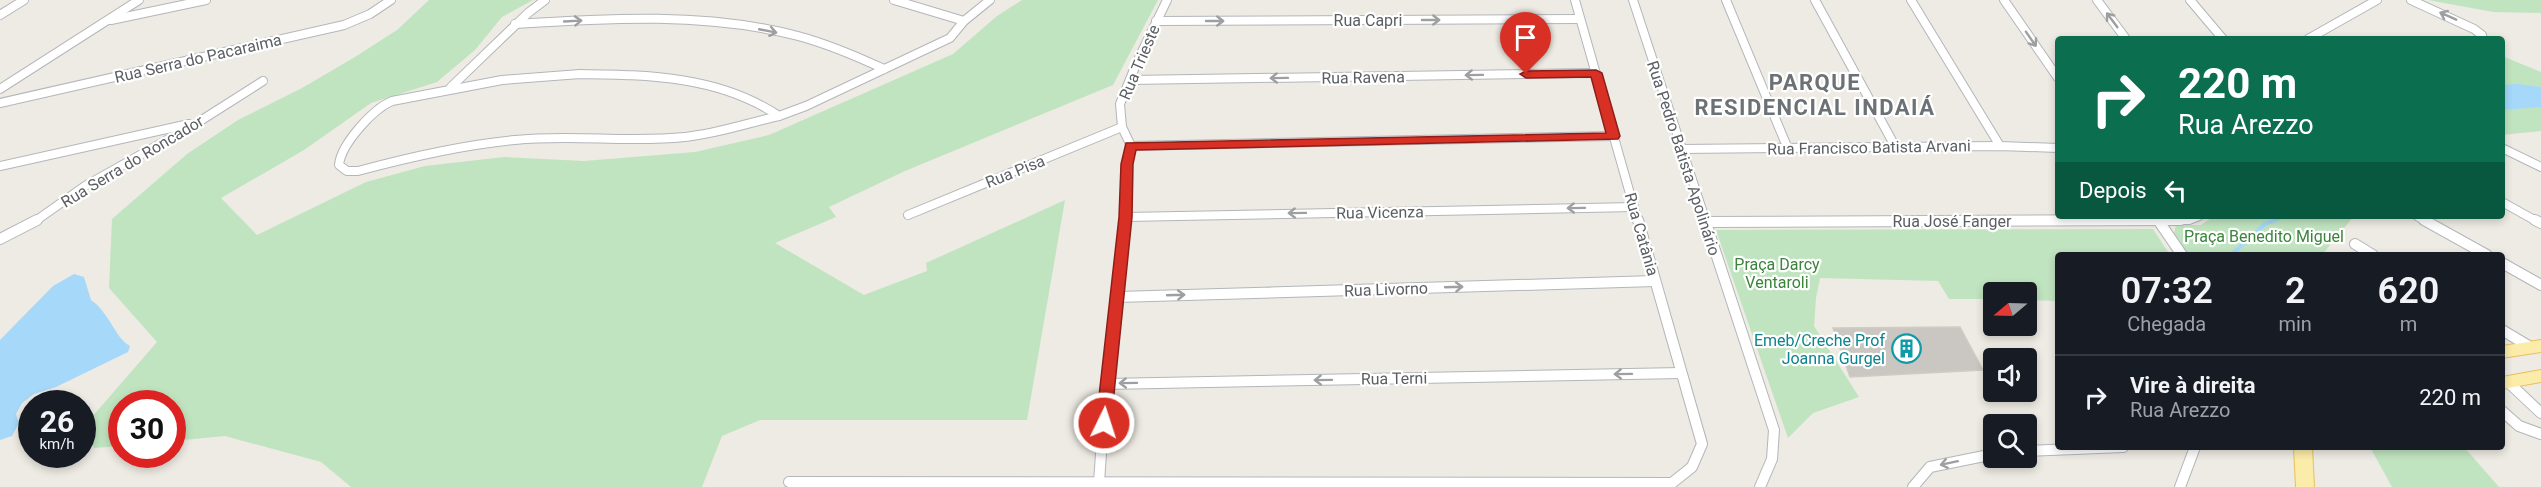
<!DOCTYPE html>
<html lang="pt">
<meta charset="utf-8">
<style>
:root{--surface:#171b24;--page:#242831;--text:#f1f3f6;--muted:#9ea1a6;--line:#363941}
body{margin:0;font-family:Roboto,sans-serif;background:var(--page);color:var(--text);height:100vh;display:flex;flex-direction:column;font-size:22px;white-space:nowrap}
*{box-sizing:border-box;margin:0}
p{font-size:20px;color:var(--muted)}
.icon{flex:none;width:33px;height:33px;fill:none;stroke:currentColor;stroke-width:2;stroke-linecap:round;stroke-linejoin:round}
.map{position:relative;flex:1;overflow:hidden}
.side{position:absolute;left:2055px;top:252px;width:450px;height:198px;display:flex;flex-direction:column;background:var(--surface);border-radius:6px;box-shadow:0 3px 9px #0003}
.side>*{flex:none}
.guide{position:absolute;left:2055px;top:36px;width:450px;height:183px;border-radius:6px;box-shadow:0 3px 9px #0003;background:#0b6e4f;color:#fff;overflow:hidden}
.needle{width:39px;rotate:251deg}
.controls{position:absolute;left:1983px;top:282px;display:grid;gap:12px}
.controls a{display:grid;place-items:center;width:54px;height:54px;border-radius:6px;background:var(--surface);box-shadow:0 3px 9px #0003;font-size:30px}
.speed{position:absolute;left:18px;top:390px;display:flex;gap:12px;font-size:30px;font-weight:700;text-align:center}
.speed>*{display:grid;place-content:center;width:78px;height:78px;border-radius:50%;background:var(--surface);box-shadow:0 3px 9px #0003;line-height:1}
.speed small{font-size:15px;font-weight:400}
.speed .limit{border:9px solid #d22;background:#fff;color:#111}
.pin{position:absolute;display:grid;place-items:center;width:51px;height:51px;color:#fff;margin:-62px -26px;border-radius:50% 50% 50% 0;rotate:-45deg;box-shadow:0 0 6px #0007}
.pin .icon{rotate:45deg}
.me{position:absolute;width:66px;margin:-33px;rotate:4deg;stroke-linejoin:round;filter:drop-shadow(0 0 4px #0008)}
.turn{display:flex;align-items:center;gap:21px;height:126px;padding:0 24px;font-size:27px}
.turn .icon{width:78px;height:78px;stroke-width:2.5}
.turn b{display:block;font-size:42px;line-height:51px}
.then{display:flex;align-items:center;height:57px;padding:0 24px;background:#0003;gap:12px;font-size:22px}
.eta{display:flex;justify-content:space-evenly;align-items:center;height:102px;text-align:center}
.eta b{font-size:36px;font-weight:600;line-height:42px}
ul{padding:0;list-style:none}
li{display:flex;align-items:center;gap:18px;height:84px;padding:0 24px;border-top:2px solid var(--line)}
li div{flex:1}
li b{display:block;font-size:22px}
li em{font-style:normal}
.map>svg:first-child{display:block}
.green{fill:#c1e4c0}
.water{fill:#a6d8fa}
.lines{fill:none;stroke-linecap:round;stroke-linejoin:round}
.stream-far1{stroke:#a6d8fa;stroke-width:3}
.stream{stroke:#a6d8fa;stroke-width:4}
.building{fill:#cac7c2;stroke:#d1ccc2;stroke-width:1.5}
.street-far1-casing{stroke:#b3b6ba;stroke-width:10}
.street-casing{stroke:#b3b6ba;stroke-width:12}
.primary-casing{stroke:#eabf5f;stroke-width:2}
.street-far1{stroke:#fff;stroke-width:8}
.street{stroke:#fff;stroke-width:10}
.primary{fill:#fbecaa;fill-rule:evenodd}
.oneway{stroke:#9d9fa1}
.route{fill:#d93025;stroke:#8d1f18;stroke-width:1.5}
.labels{text-anchor:middle;stroke-width:4.5;stroke-linejoin:round;paint-order:stroke}
.street-label{font-size:16px;fill:#5b5f63;stroke:#fff}
.park-label{font-size:16px;fill:#3a843b;stroke:#fff}
.culture-label{font-size:16px;fill:#0d838f;stroke:#fff;text-anchor:end}
.district-label{font-size:22px;font-weight:bold;letter-spacing:1.5px;fill:#6c7175;stroke:#fff}
</style>
<div class="map">
<svg width="2541" height="487" viewBox="0 0 2541 487">
<rect width="100%" height="100%" fill="#edebe3"/>
<g class="green">
<path d="M429,0H533L502,17L475,50L437,82L371,103L304,150L221,198L257,235L366,182L425,166L504,157L584,161L695,152L769,135L953,54L997,16L1022,0H1158L1113,85L905,171L829,207L836,217L775,243L864,295L927,271L926,263L1065,200L1027,420H760L722,436L702,487H351L321,462L225,436L173,441L172,404H122L121,446L94,448L85,425L157,342L109,288L112,219L187,154L238,120L302,88L355,57L397,30Z"/>
<path d="M2428,0H2541V13L2493,12Z"/>
<path d="M2502,56L2541,72V131L2502,135Z"/>
<path d="M2214,216H2354L2322,255H2189L2174,233L2176,225H2201Z"/>
<path d="M2153,229L2170,255H2058V301L2027,300L2026,292H1994L1993,299H1949L1938,281L1820,278L1816,298L1814,326L1859,397L1813,413L1788,438L1716,230Z"/>
<path d="M2370,447H2464L2499,487H2392Z"/>
</g>
<g class="water">
<path d="M2518,84L2541,87V107L2502,110V85Z"/>
<path d="M74,274L84,277L91,300C109,312 115,338 130,346L128,352L56,387L34,394L22,403L16,414L19,423L12,436L0,440V340L53,286Z"/>
</g>
<g class="lines">
<path class="stream-far1" d="M2271,222L2285,216"/>
<path class="stream" d="M2231,255L2265,224L2275,220"/>
</g>
<path class="building" d="M1960,327L1983,370L1850,377L1833,328Z"/>
<g class="lines">
<defs>
<g id="street-far1">
<path d="M894,0L964,21"/>
<path d="M1575,0L1638,222"/>
<path d="M1633,0L1706,222"/>
<path d="M1726,0L1788,149"/>
<path d="M1815,0L1896,148"/>
<path d="M1911,0L2000,146"/>
<path d="M2004,0L2058,78"/>
<path d="M2097,0L2126,39"/>
<path d="M2190,0L2223,39"/>
<path d="M2411,0L2474,29L2482,35L2483,39"/>
<path d="M0,15L24,0"/>
<path d="M111,20L206,0"/>
<path d="M1156,21L1580,19"/>
<path d="M515,24C609,18 707,12 798,36C828,44 856,56 884,69"/>
<path d="M2308,39L2377,0"/>
<path d="M580,74C650,75 719,76 779,116C748,123 716,134 685,137C628,143 572,134 515,140C462,145 410,157 358,171H347L339,165C341,144 373,109 392,101L502,80Z"/>
<path d="M1130,80L1596,73"/>
<path d="M451,87L528,13L545,0"/>
<path d="M0,89L139,0"/>
<path d="M0,103L344,25L370,14L391,0"/>
<path d="M779,116L806,106L950,38L964,21L990,0"/>
<path d="M1131,146L1614,136"/>
<path d="M2502,148L2541,167"/>
<path d="M1681,149L2000,146L2058,148"/>
<path d="M0,166L189,124"/>
<path d="M2502,202L2538,222"/>
<path d="M908,215L1122,127"/>
<path d="M2417,216L2427,222"/>
<path d="M1126,217L1634,207"/>
<path d="M2157,218L2159,222"/>
<path d="M34,222L85,186L197,123L263,81"/>
<path d="M1125,222L1127,164L1131,146L1122,127L1120,104L1137,62L1167,0"/>
<path d="M1817,222L2189,220L2199,216"/>
</g>
<g id="street">
<path d="M1705,220L1774,430L1772,459L1760,487"/>
<path d="M2158,220L2182,255"/>
<path d="M2424,220L2487,255"/>
<path d="M2535,220L2541,223"/>
<path d="M1704,222L2181,220"/>
<path d="M0,239L37,220"/>
<path d="M2355,244L2373,255"/>
<path d="M2502,263L2541,285"/>
<path d="M1117,297L1655,281"/>
<path d="M2502,330L2532,348"/>
<path d="M2508,382L2541,413"/>
<path d="M1106,384L1681,373"/>
<path d="M2502,411L2519,426L2541,434"/>
<path d="M2026,451L2123,447"/>
<path d="M789,482L1672,483L1692,467L1702,444L1638,220"/>
<path d="M1099,482L1106,384L1126,220"/>
<path d="M1913,487L1930,467L1994,454"/>
<path d="M2180,487L2195,447"/>
</g>
<g id="primary">
<path d="M2541,340V352L2502,358V346Z"/>
<path d="M2541,370V382L2502,389V377Z"/>
<path d="M2294,447H2312L2314,487H2296Z"/>
</g>
</defs>
<use href="#street-far1" class="street-far1-casing"/>
<use href="#street" class="street-casing"/>
<use href="#primary" class="primary-casing"/>
<use href="#street-far1" class="street-far1"/>
<use href="#street" class="street"/>
<use href="#primary" class="primary"/>
</g>
<defs><path id="oneway-shaft" d="M-6 0H5M1.5-3L5.5 0L1.5 3" fill="none" stroke-width="1.6" stroke-linecap="round" stroke-linejoin="round" transform="scale(1.5)"/></defs>
<g class="oneway">
<use href="#oneway-shaft" transform="translate(2448 16) rotate(-156)"/>
<use href="#oneway-shaft" transform="translate(1431 20)"/>
<use href="#oneway-shaft" transform="translate(2112 20) rotate(-127)"/>
<use href="#oneway-shaft" transform="translate(573 21) rotate(-3)"/>
<use href="#oneway-shaft" transform="translate(1215 21)"/>
<use href="#oneway-shaft" transform="translate(768 31) rotate(11)"/>
<use href="#oneway-shaft" transform="translate(2031 39) rotate(55)"/>
<use href="#oneway-shaft" transform="translate(1474 75) rotate(179)"/>
<use href="#oneway-shaft" transform="translate(1279 78) rotate(179)"/>
<use href="#oneway-shaft" transform="translate(1576 208) rotate(179)"/>
<use href="#oneway-shaft" transform="translate(1297 213) rotate(179)"/>
<use href="#oneway-shaft" transform="translate(1454 287) rotate(-2)"/>
<use href="#oneway-shaft" transform="translate(1176 295) rotate(-2)"/>
<use href="#oneway-shaft" transform="translate(1623 374) rotate(179)"/>
<use href="#oneway-shaft" transform="translate(1323 380) rotate(179)"/>
<use href="#oneway-shaft" transform="translate(1128 383) rotate(179)"/>
<use href="#oneway-shaft" transform="translate(1949 463) rotate(168)"/>
</g>
<path class="route" d="M1596,70L1602,73L1620,136L1618,139L1136,150L1133,164L1132,217L1111,423L1109,427H1098L1096,423L1119,217L1121,164L1126,143L1606,133L1591,77L1526,78L1520,74L1526,71Z"/>
<defs>
<symbol id="building-ring" viewBox="-11 -11 22 22"><circle r="9.5" fill="#fff" stroke="#0f9aa8" stroke-width="1.5"/><path d="M-4-6H4V6H1V3H-1V6H-4ZM-2.5-4.3h1.7v1.8h-1.7ZM.8-4.3h1.7v1.8H.8ZM-2.5-1h1.7V.8h-1.7ZM.8-1h1.7V.8H.8Z" fill="#0f9aa8"/></symbol>
</defs>
<g fill-rule="evenodd">
<use href="#building-ring" x="1890" y="332" width="33" height="33"/>
</g>
<g class="labels">
<g class="street-label">
<text x="1368" y="26">Rua Capri</text>
<text transform="translate(198 58) rotate(-13)" y="6">Rua Serra do Pacaraima</text>
<text transform="translate(1139 62) rotate(-67)" y="6">Rua Trieste</text>
<text transform="translate(1363 77) rotate(-1)" y="6">Rua Ravena</text>
<text transform="translate(1869 147) rotate(-1)" y="6">Rua Francisco Batista Arvani</text>
<text transform="translate(1684 158) rotate(72)" y="6">Rua Pedro Batista Apolinário</text>
<text transform="translate(132 161) rotate(-31)" y="6">Rua Serra do Roncador</text>
<text transform="translate(1015 171) rotate(-22)" y="6">Rua Pisa</text>
<text transform="translate(1380 212) rotate(-1)" y="6">Rua Vicenza</text>
<text x="1952" y="227">Rua José Fanger</text>
<text transform="translate(1642 234) rotate(74)" y="6">Rua Catânia</text>
<text transform="translate(1386 289) rotate(-2)" y="6">Rua Livorno</text>
<text transform="translate(1394 378) rotate(-1)" y="6">Rua Terni</text>
</g>
<g class="park-label">
<text x="2264" y="242">Praça Benedito Miguel</text>
<text x="1777" y="270">Praça Darcy<tspan x="1777" dy="18">Ventaroli</tspan></text>
</g>
<g class="culture-label">
<text x="1885" y="346">Emeb/Creche Prof<tspan x="1885" dy="18">Joanna Gurgel</tspan></text>
</g>
<g class="district-label">
<text x="1815" y="90">PARQUE<tspan x="1815" dy="25">RESIDENCIAL INDAIÁ</tspan></text>
</g>
</g>
</svg>
<div class="controls">
<a><svg class="needle" viewBox="-14 -14 28 28"><path d="M0-13l5 13h-10z" fill="#e53935"/><path d="M0 13l5-13h-10z" fill="#9ea1a6"/></svg></a>
<a><svg class="icon" aria-label="sound" viewBox="0 0 24 24"><path d="M4 9h4l5-4v14l-5-4H4zM17 9q2 3 0 6"/></svg></a>
<a><svg class="icon" aria-label="search" viewBox="0 0 24 24"><circle cx="10" cy="10" r="6"/><path d="M15 15l6 6"/></svg></a>
</div>
<div class="speed"><div>26<small>km/h</small></div><div class="limit">30</div></div>
<div class="pin" style="left:1526px;top:74px;background:#d93025"><svg class="icon" aria-label="arrive" viewBox="0 0 24 24"><path d="M6 21V4h12l-3 4 3 4H6"/></svg></div>
<svg class="me" style="left:1104px;top:423px" viewBox="-20 -20 40 40"><circle r="17" fill="#d93025" stroke="#fff" stroke-width="3"/><path d="M0-11L8 9 0 5-8 9z" fill="#fff"/></svg>
<div class="guide">
<div class="turn"><svg class="icon" aria-label="right" viewBox="0 0 24 24"><path d="M7 20v-9h11M14 6l5 5-5 5"/></svg><div><b>220 m</b>Rua Arezzo</div></div>
<div class="then">Depois<svg class="icon" aria-label="left" viewBox="0 0 24 24"><path d="M17 20v-9H6M10 6l-5 5 5 5"/></svg></div>
</div>
<section class="side">
<div class="eta">
<div><b>07:32</b><p>Chegada</p></div>
<div><b>2</b><p>min</p></div>
<div><b>620</b><p>m</p></div>
</div>
<ul>
<li><svg class="icon" aria-label="right" viewBox="0 0 24 24"><path d="M7 20v-9h11M14 6l5 5-5 5"/></svg><div><b>Vire à direita</b><p>Rua Arezzo</p></div><em>220 m</em></li>
</ul>
</section>
</div>
